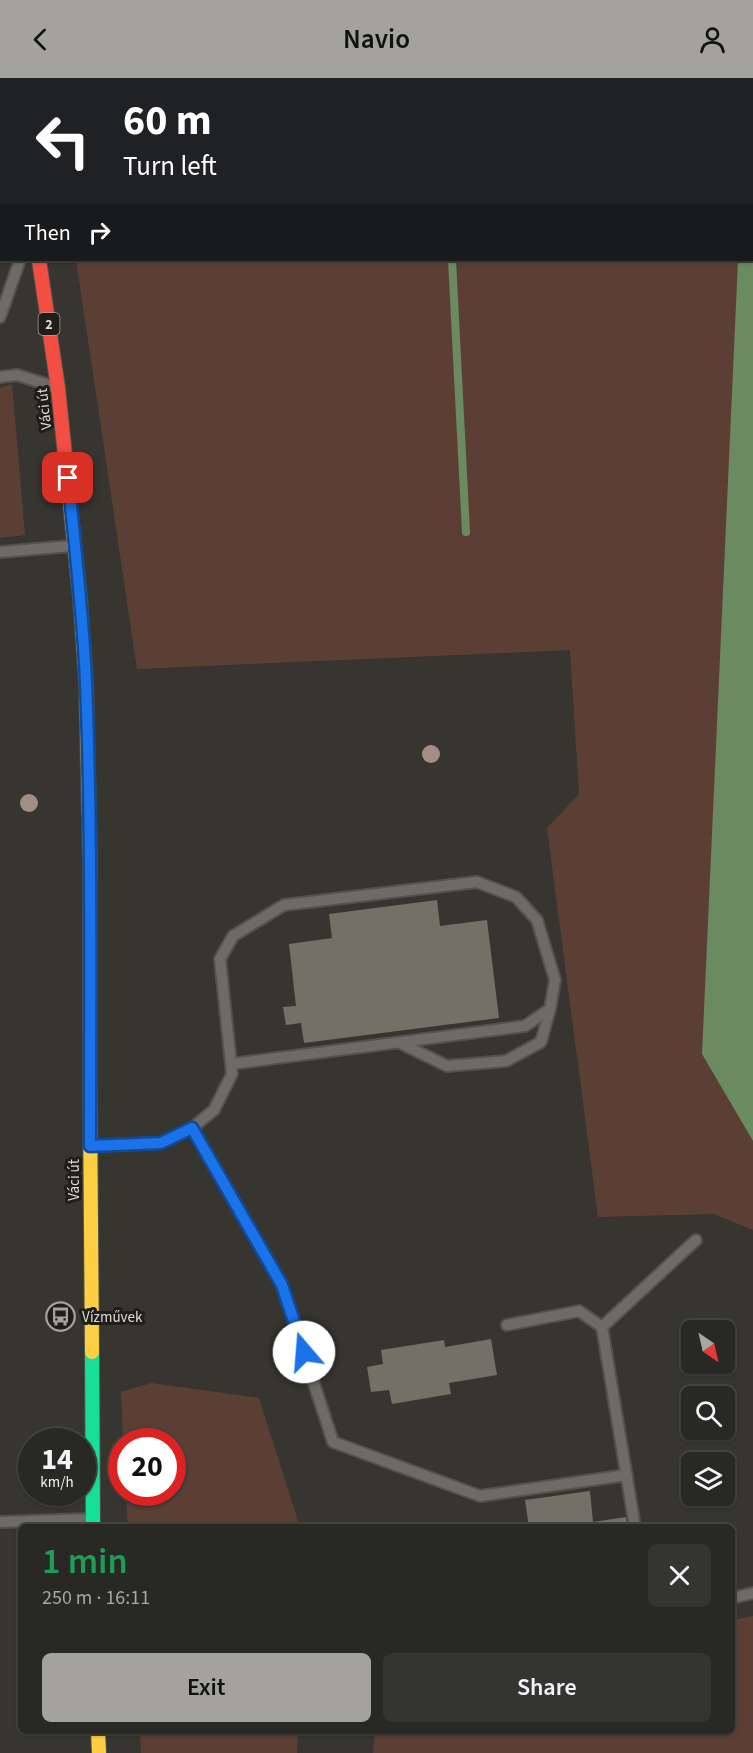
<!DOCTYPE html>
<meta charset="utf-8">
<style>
:root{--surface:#282824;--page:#343431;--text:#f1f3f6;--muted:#a5a6a6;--line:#444441;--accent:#a3a29c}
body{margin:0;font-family:"Source Sans 3",sans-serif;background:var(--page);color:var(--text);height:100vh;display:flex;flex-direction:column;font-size:22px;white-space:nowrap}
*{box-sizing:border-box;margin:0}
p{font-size:20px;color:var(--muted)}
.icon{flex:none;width:33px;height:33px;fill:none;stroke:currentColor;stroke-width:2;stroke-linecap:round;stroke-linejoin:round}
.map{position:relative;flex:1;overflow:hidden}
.drawer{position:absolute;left:18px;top:1446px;width:717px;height:210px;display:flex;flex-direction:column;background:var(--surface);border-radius:9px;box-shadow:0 2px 4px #0004,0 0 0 2px var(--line)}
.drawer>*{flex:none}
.hud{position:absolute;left:0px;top:0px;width:753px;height:183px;box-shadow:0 2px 4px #0004,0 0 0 2px var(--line);background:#202124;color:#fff;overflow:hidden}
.needle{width:39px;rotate:146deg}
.controls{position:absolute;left:681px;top:1242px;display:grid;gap:12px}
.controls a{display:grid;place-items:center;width:54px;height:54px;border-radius:9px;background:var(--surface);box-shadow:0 2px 4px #0004,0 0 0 2px var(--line);font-size:30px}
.speed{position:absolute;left:18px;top:1350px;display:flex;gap:12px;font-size:30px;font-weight:700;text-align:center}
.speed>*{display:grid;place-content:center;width:78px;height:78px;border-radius:50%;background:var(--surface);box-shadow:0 2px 4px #0004,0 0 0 2px var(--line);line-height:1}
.speed small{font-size:15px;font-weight:400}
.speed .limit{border:9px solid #d22;background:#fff;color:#111}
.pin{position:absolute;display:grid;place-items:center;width:51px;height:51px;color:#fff;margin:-26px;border-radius:12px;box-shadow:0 3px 9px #0006}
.me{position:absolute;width:66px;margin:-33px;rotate:342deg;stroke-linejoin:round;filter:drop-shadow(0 0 4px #0008)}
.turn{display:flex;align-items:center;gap:21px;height:126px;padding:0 24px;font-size:27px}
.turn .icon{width:78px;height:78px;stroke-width:2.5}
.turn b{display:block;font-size:42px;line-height:51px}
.then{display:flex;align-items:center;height:57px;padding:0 24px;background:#0003;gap:12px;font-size:22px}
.round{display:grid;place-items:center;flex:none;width:63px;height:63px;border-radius:9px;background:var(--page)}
.overview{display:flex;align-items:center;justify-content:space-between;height:102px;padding:0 24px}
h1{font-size:36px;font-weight:600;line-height:45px;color:#1e9e55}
.action{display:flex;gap:12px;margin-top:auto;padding:12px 24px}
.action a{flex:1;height:69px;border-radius:9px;background:var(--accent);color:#111;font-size:24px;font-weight:600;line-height:69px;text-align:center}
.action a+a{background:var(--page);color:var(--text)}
header{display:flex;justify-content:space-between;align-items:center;height:78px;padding:0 24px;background:var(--accent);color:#111;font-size:27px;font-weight:600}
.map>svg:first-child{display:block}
.green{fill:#5c3f34}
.water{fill:#6a8a60}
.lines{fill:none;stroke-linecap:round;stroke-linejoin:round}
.stream{stroke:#6a8a60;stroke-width:8}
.building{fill:#717265}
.lane-casing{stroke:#53524f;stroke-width:14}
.fast-casing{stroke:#53524f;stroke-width:16}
.slow-casing{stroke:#53524f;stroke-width:16}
.jam-casing{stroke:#53524f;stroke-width:16}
.lane{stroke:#6e6a64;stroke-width:10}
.fast{stroke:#16e098;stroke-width:14}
.slow{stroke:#ffcf43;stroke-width:14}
.jam{stroke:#f24e42;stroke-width:14}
.tree{fill:#a28e85}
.route-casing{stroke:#114b97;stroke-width:15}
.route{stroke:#1a73e8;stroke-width:10}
.labels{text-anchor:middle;stroke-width:6;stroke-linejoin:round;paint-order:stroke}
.shield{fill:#1f1e19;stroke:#a5a39d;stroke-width:1.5}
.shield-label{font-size:14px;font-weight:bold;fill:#dedcd6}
.street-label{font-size:15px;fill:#dedcd6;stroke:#1f1e19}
.poi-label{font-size:15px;fill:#dedcd6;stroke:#1f1e19;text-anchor:start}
</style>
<header><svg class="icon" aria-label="back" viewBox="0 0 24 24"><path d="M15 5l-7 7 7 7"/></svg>Navio<svg class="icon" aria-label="person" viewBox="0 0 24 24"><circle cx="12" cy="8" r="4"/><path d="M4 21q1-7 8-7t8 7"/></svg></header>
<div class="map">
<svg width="753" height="1675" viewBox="0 0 753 1675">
<rect width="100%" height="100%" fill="#363530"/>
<g class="green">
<path d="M32,0H753V1152L714,1136L598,1139L547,750L579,716L570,572L137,591L76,182H752V2Z"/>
<path d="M12,306L25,457L0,460V310Z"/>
<path d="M151,1305L259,1320L300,1449H128L126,1415L172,1414V1364L123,1363L121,1314Z"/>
<path d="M753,1538V1675H373L375,1653H732V1606L737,1604L733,1542Z"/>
<path d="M144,1653H298L297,1675H141L140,1657Z"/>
</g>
<path class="water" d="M752,143H753V1063L702,976L738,182H752Z"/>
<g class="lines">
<g class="stream">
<path d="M442,0V2"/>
<path d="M452,182L466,454"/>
</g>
</g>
<g class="building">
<path d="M437,822L440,848L487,842L499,940L304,965L301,945L286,947L283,929L296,928L289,866L332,860L329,836Z"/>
<path d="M491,1261L497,1297L449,1305L451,1316L392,1326L389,1312L371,1314L367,1289L383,1286L381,1272L444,1262L445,1269Z"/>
<path d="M590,1413L593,1444L626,1439L627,1449H529L525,1422Z"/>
</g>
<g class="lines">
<defs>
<g id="lane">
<path d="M0,239L20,182"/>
<path d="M0,299L17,297L52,308"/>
<path d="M0,474L71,468"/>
<path d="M400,965L447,988L506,983L541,964L550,931"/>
<path d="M192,1050L282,1207L333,1364L480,1418L627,1397"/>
<path d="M93,1068L161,1065L192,1050L214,1032L232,996L220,881L233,858L284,827L477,804L516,819L537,842L555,902L550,931L525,948L231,986"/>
<path d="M507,1247L579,1233L602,1249"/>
<path d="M0,1444L90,1441"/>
<path d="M635,1449L602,1249L696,1162"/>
<path d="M732,1520L753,1515"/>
</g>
<path id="fast" d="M92,1274L93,1449"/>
<g id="slow">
<path d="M3,0L4,2"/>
<path d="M66,387L80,520L86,603L90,781"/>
<path d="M90,1025L92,1274"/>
<path d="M98,1653L99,1675"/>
</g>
<g id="jam">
<path d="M39,182L58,310L66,387"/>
<path d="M90,781V1025"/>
</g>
</defs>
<use href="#lane" class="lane-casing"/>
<use href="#fast" class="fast-casing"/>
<use href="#slow" class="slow-casing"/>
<use href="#jam" class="jam-casing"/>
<use href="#lane" class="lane"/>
<use href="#fast" class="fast"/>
<use href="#slow" class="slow"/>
<use href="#jam" class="jam"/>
</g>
<g class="tree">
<circle cx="431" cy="676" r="9"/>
<circle cx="29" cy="725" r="9"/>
</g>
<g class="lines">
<defs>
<path id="route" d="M68,400C75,468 83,536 86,604C92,759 90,914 90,1068L161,1065L192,1050L282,1207L304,1274"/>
</defs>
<use href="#route" class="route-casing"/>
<use href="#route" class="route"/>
</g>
<defs>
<symbol id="bus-ring" viewBox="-11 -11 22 22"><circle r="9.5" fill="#1f1e19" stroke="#a3a29c" stroke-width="1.5"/><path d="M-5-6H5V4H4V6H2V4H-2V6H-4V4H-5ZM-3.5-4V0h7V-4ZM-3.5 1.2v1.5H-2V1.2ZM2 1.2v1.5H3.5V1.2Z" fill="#a3a29c"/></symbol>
</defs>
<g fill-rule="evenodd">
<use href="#bus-ring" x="44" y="1222" width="33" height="33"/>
</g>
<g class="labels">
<rect class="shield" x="38.5" y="235" width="21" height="22" rx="4.5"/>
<g class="shield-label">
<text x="49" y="251">2</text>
</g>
<g class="street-label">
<text transform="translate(44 331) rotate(-96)" y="5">Váci út</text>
<text transform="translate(74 1102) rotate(-90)" y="5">Váci út</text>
</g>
<g class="poi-label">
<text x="82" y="1244">Vízművek</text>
</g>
</g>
</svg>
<div class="controls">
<a><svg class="needle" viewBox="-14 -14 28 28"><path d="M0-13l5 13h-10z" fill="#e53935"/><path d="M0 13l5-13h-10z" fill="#a5a6a6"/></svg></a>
<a><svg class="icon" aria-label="search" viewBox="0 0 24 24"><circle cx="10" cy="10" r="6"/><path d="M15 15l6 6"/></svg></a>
<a><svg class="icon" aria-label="layers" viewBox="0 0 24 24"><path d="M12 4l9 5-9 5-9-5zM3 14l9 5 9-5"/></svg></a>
</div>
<div class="speed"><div>14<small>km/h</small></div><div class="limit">20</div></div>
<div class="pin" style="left:68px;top:400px;background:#d93025"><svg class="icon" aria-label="arrive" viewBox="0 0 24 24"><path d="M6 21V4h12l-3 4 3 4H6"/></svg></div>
<svg class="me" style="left:304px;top:1274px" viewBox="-20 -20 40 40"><circle r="19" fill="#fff"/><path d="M0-13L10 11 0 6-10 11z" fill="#1a73e8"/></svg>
<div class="hud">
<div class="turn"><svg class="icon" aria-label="left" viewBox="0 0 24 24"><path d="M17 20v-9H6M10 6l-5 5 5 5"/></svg><div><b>60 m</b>Turn left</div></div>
<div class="then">Then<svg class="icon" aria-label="right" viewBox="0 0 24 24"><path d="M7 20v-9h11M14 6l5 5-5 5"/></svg></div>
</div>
<section class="drawer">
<div class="overview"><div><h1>1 min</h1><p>250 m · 16:11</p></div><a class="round"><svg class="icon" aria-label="close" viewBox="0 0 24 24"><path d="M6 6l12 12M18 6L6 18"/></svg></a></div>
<div class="action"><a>Exit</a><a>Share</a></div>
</section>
</div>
